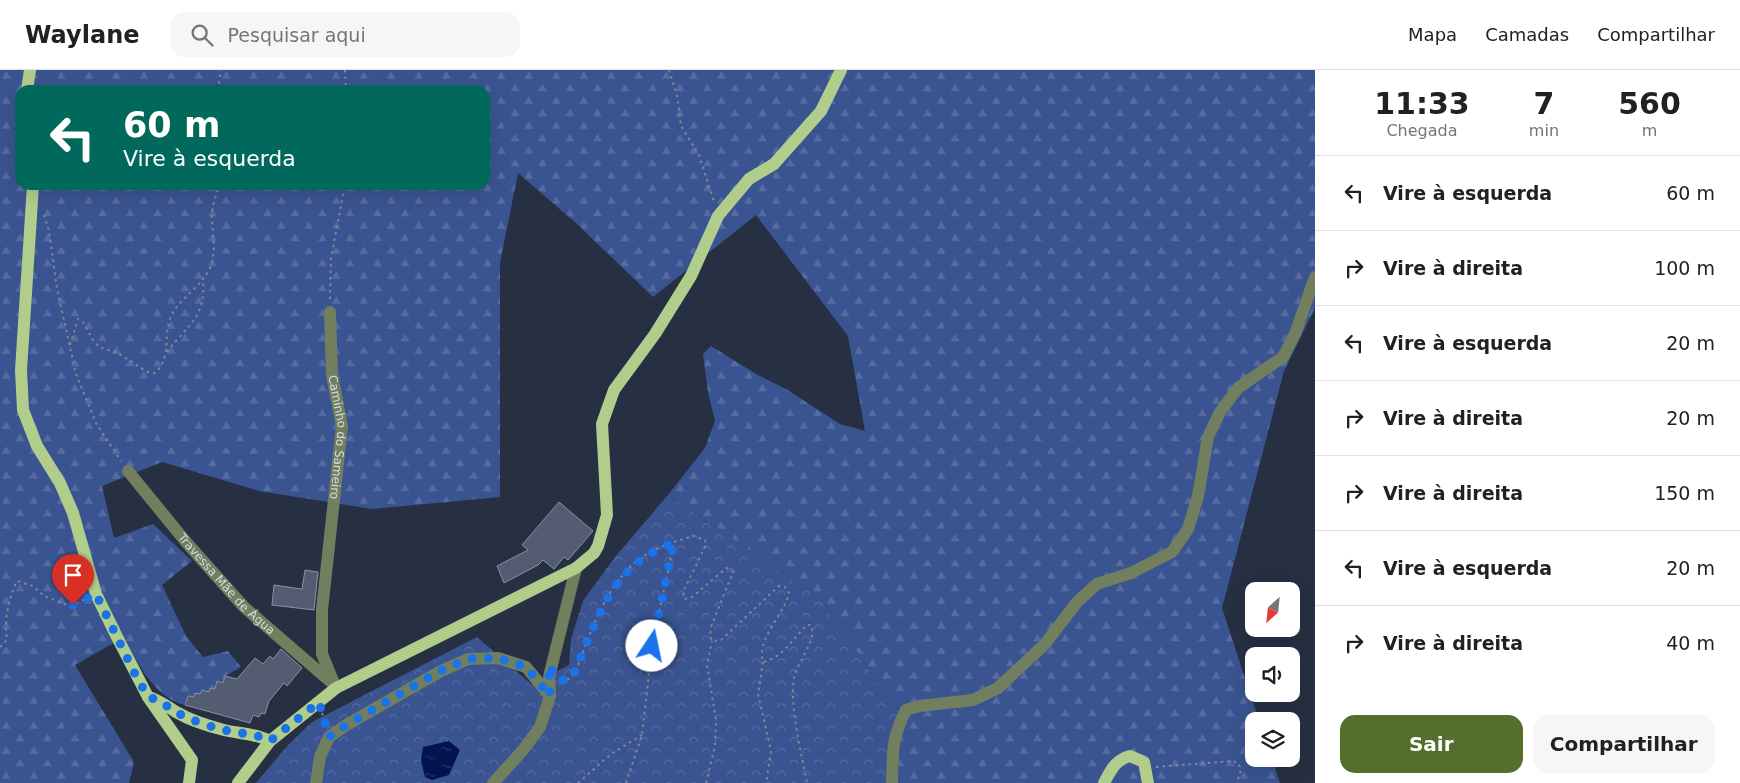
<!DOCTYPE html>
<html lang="pt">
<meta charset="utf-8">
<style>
:root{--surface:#fff;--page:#f6f6f6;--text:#202124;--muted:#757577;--line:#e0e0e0;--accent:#566e2d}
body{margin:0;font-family:"DejaVu Sans",sans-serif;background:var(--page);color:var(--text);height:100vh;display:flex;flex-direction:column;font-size:19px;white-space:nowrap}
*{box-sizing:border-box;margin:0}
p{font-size:16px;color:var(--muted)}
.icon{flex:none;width:28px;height:28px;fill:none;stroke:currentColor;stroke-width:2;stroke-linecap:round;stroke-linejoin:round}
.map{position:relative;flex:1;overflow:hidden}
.side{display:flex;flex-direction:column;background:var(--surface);width:425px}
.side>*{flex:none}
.hud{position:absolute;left:15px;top:15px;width:475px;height:105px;border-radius:15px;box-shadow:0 5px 20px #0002;background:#00695c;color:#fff;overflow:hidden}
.needle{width:32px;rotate:207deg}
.buttons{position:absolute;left:1245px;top:512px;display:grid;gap:10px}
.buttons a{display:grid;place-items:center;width:55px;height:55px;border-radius:10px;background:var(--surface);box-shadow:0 5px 20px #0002;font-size:25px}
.pin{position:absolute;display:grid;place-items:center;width:42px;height:42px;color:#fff;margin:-51px -21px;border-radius:50% 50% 50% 0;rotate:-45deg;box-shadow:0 0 5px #0007}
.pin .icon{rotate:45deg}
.me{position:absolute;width:55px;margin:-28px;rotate:11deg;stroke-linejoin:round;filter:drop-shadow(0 0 4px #0008)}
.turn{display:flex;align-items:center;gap:18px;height:105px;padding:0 25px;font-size:22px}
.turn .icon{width:65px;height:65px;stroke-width:2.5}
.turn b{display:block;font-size:35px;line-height:42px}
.eta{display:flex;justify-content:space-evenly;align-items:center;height:85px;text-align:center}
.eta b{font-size:30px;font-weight:700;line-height:35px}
.button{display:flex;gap:10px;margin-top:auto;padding:10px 25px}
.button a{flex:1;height:58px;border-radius:15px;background:var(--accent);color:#fff;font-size:20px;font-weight:700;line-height:58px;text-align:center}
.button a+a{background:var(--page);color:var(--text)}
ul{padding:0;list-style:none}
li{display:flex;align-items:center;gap:15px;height:75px;padding:0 25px;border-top:1px solid var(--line)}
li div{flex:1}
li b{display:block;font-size:19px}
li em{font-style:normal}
header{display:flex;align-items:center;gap:30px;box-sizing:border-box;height:70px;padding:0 25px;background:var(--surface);border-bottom:1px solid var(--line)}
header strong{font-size:24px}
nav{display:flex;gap:28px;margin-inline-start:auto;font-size:18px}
.search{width:350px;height:45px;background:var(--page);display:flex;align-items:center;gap:12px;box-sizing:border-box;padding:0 18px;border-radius:15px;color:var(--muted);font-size:19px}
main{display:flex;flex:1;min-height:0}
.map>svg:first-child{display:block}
.forest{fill:url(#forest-firs);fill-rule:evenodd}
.park{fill:url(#park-crowns)}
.water{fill:url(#water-ripples)}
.building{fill:#535c71;stroke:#8791a7}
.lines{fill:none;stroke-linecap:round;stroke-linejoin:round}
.path{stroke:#808896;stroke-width:2;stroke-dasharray:2.5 4;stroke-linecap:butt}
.minor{stroke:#717f5f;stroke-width:12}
.major{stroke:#b1cd8c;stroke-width:12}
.route{stroke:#1a73e8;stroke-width:9;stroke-dasharray:0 16.2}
.labels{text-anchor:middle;stroke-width:5;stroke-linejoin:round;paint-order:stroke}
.street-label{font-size:12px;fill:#d5dbe6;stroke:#273042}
</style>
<header>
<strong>Waylane</strong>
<div class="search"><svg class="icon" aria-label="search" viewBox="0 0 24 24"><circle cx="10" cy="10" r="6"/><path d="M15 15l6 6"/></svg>Pesquisar aqui</div>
<nav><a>Mapa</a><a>Camadas</a><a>Compartilhar</a></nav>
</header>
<main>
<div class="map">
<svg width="1315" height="713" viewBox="0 0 1315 713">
<defs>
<pattern id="forest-firs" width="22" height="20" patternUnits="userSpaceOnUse" patternTransform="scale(1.25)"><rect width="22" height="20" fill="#3a5491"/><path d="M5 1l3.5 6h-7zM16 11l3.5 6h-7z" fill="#566ca0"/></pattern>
<pattern id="park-crowns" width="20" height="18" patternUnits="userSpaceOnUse" patternTransform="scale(1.25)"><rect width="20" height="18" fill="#3a5491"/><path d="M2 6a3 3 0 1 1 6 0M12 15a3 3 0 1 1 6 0" fill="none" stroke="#566ca0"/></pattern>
<pattern id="water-ripples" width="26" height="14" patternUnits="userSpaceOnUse" patternTransform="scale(1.25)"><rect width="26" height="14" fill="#03134e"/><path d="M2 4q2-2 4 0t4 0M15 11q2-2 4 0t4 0" fill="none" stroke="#273568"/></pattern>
</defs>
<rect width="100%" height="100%" fill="#273042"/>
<path class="forest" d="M0,0H1315V238L1284,301L1222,538L1259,651H1254V689H1272L1280,713H900L897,683L905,647L889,628L820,528L668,425L705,378L715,351L708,322L703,284L711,276L756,304L786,319L840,354L865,361L848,266L756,145L653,227L577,154L518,103L500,193V427L372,439L259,421L162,392L102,416L114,468L153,454L192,491L162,515L186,566L203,587L228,581L241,597L225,606L223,613L217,612L215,619L210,618L209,622L202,620L200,624L194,627L188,626L185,635C155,628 138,594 125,569L110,575L75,595L134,692L129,713H0ZM20,20H485V115H20Z"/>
<path class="park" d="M668,425L820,528L889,628L905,647L897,683L900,713H256L288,675L312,652L477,567L531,614L569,595L571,569L583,531L615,487Z"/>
<path class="water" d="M449,671L460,680L449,705L432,710L425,707L421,691L423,677Z"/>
<g class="building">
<path d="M559,432L593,461L568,490L564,487L554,499L543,490L538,495L504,513L497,496L528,480L522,475Z"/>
<path d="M305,500L318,502L314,540L272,535L274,515L302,519Z"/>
<path d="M281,579L302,598L287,616L284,613L269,631L265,644L261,643L259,647L253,645L250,653L185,635L188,626L194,627L195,623L200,624L202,620L209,622L210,618L215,619L217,611L223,613L225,606L237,609L255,588L263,594L270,586L273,589Z"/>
</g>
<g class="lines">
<g class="path">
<path d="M345,0L346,20"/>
<path d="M669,0L677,25L681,56L699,85L714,132"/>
<path d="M218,20L221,0"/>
<path d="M44,145L49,161L57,219L76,304L96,353L121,391"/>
<path d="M330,229L331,188L345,115"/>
<path d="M70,275L78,249L83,252L93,270L99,277L118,283L147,302L155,303C172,286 163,268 170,249C177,229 201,218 210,198C217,180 212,163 212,145C212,135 217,124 219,115"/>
<path d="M167,282C188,254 206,248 203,210"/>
<path d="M0,577L7,570C4,550 8,530 17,511L33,516L44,526L67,535H73L85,529"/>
<path d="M763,592L758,624L771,681L766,713"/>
<path d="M561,610L565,611L572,607L576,601C590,563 605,517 637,491C653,478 674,472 693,466L705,470L706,475L683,522L684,529L692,527L724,500L727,498L733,502L711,557L710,565L712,571L721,570L779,516L785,517L789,523C784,545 756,569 763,592C783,588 793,568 807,555H811C818,569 797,592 794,608C789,634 802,686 807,713"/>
<path d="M322,643L326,655"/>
<path d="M1156,697L1233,691L1238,693L1241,699L1237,713"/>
<path d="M578,713L611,684L642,665"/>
<path d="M626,713L642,665L652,576L674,473"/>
<path d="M706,713L715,676L716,650L707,595L712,571"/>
</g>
<g class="minor">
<path id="s1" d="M330,242L332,305L342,356L322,540V584L336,618"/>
<path id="s2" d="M128,401L186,472L244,537L331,612"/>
<path d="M316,713L320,687L329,667L348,654L441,601L468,589L498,588L526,597L550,626"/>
<path d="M493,713L523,680L540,657L550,626L549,607L576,498"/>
<path d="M892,713C893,682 891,669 906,640L919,636L973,630L998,618L1045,574L1077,532L1097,514L1131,503L1172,482L1188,459L1198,426L1208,367L1220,342L1238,318L1283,287L1295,264L1315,207"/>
</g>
<g class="major">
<path d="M27,20L30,0"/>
<path d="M33,115L21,300L23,340L37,376L60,413L73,443L96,524L116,565L148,627L192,690L189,713"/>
<path d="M148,627C160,630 166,636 176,642C190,650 208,656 224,660C240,664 255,663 270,671"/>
<path d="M238,713L270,671L336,618L576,498L594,483L598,476L607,445L602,354L614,320L655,264L691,206L718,146L749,109L774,94L821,41L841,0"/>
<path d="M1104,713C1111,700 1115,690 1130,686L1144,692L1148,713"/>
</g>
</g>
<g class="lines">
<path class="route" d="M73,535L96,524L135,604L148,627C160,630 166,636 176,642C190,650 208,656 224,660C240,664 255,663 270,671L319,632L329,667L348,654L440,601L468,589L498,588L526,597L550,626L549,607L552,595V604L565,611L572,607C578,596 582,584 587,572C608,523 622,493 674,472L652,576"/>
</g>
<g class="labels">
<g class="street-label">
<text dy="4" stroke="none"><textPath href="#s1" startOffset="126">Caminho do Sameiro</textPath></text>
<text dy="4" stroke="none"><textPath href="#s2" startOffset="150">Travessa Mãe de Água</textPath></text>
</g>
</g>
</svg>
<div class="buttons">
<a><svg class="needle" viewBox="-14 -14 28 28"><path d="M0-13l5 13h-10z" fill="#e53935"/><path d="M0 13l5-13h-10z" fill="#757577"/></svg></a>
<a><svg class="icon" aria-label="sound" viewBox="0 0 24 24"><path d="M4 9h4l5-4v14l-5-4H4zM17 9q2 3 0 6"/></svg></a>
<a><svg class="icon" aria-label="layers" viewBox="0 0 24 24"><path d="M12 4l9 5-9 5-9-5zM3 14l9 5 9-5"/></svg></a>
</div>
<div class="pin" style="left:73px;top:535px;background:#d93025"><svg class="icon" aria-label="arrive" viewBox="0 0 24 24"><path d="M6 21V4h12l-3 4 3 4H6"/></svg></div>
<svg class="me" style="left:652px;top:576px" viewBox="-20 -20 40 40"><circle r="19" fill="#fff"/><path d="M0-13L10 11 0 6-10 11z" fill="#1a73e8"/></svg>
<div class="hud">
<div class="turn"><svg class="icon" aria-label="left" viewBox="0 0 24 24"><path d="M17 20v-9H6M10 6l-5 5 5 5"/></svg><div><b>60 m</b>Vire à esquerda</div></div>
</div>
</div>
<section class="side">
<div class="eta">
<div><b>11:33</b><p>Chegada</p></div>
<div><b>7</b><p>min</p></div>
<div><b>560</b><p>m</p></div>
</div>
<ul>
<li><svg class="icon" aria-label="left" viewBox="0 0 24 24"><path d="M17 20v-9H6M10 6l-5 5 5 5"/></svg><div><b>Vire à esquerda</b></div><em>60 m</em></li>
<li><svg class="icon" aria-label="right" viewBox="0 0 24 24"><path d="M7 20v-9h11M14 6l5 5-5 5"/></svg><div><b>Vire à direita</b></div><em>100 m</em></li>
<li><svg class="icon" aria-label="left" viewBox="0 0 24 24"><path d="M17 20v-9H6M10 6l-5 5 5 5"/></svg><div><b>Vire à esquerda</b></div><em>20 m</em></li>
<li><svg class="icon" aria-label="right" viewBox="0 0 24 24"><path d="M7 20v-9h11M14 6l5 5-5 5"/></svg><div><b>Vire à direita</b></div><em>20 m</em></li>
<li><svg class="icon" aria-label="right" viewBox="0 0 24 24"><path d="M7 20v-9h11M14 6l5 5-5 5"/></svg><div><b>Vire à direita</b></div><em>150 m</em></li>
<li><svg class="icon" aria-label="left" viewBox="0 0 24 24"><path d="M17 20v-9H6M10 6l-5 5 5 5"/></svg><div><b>Vire à esquerda</b></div><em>20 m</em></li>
<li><svg class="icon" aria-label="right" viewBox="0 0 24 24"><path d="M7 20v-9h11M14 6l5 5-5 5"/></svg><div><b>Vire à direita</b></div><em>40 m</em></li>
</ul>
<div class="button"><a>Sair</a><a>Compartilhar</a></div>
</section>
</main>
